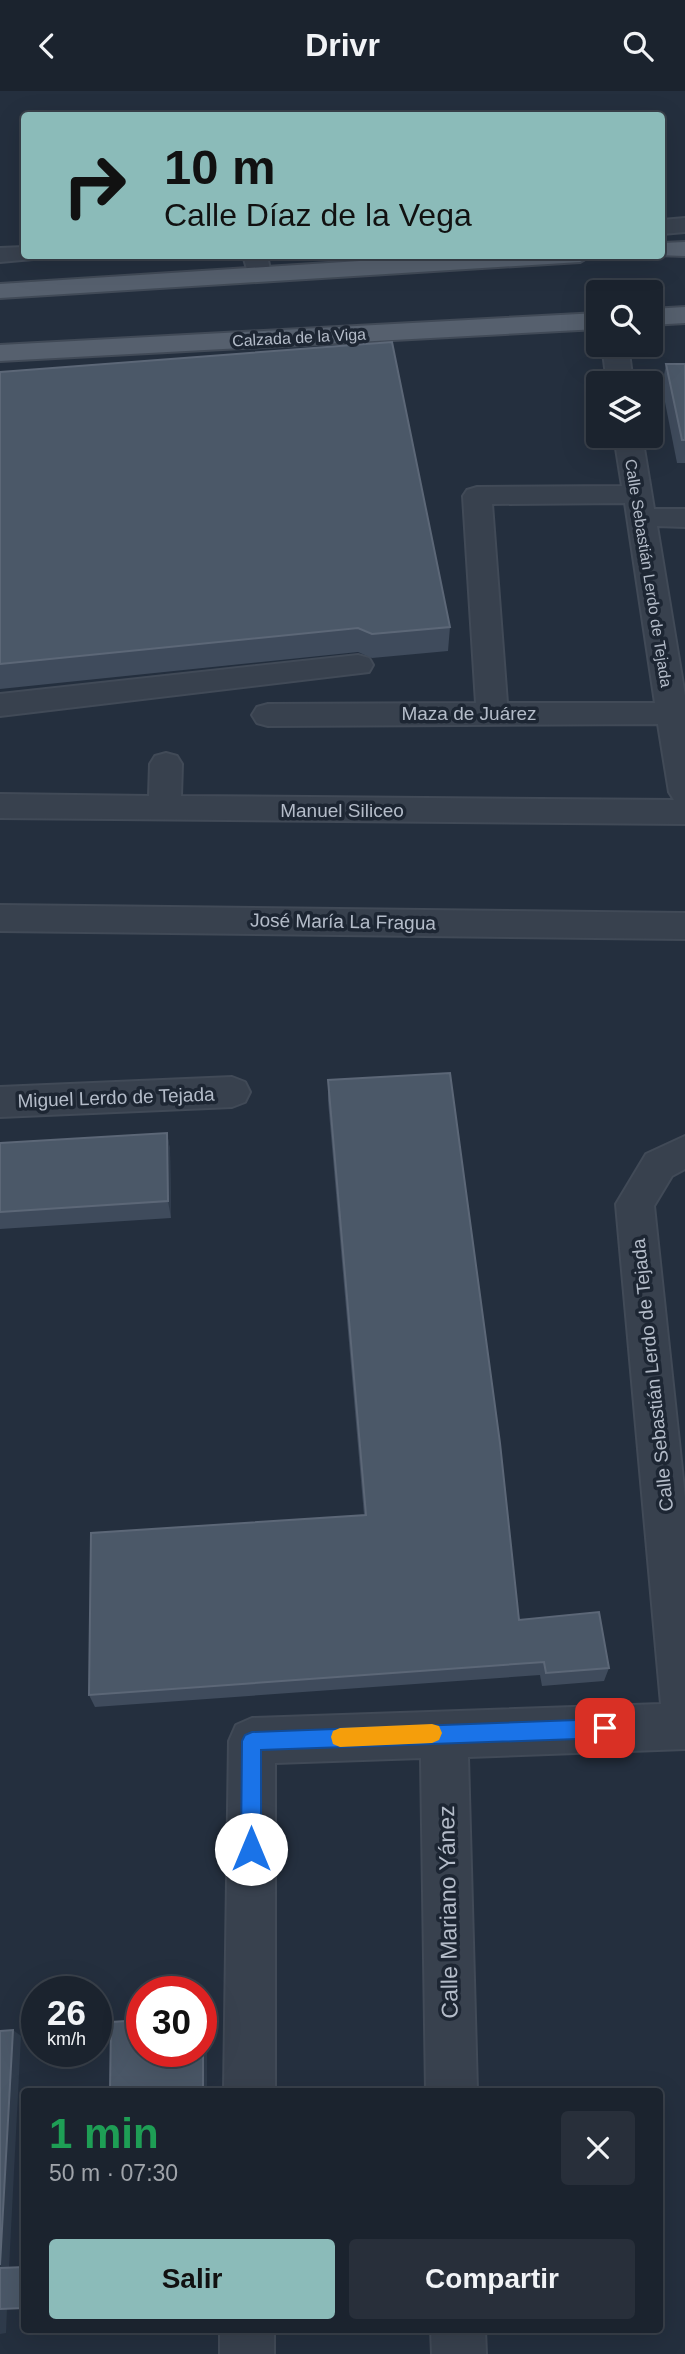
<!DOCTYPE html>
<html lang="es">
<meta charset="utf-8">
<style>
:root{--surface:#1b232e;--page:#282f3a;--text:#f1f3f6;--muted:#a0a4aa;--line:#39404a;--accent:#8bbbb9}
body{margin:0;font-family:Arial,sans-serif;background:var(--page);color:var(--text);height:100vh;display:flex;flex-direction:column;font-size:26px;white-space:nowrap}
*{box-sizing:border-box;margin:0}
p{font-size:23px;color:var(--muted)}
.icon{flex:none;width:38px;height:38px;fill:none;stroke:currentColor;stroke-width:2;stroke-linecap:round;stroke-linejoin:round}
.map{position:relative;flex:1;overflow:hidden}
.sheet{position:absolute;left:21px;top:1997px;width:642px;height:245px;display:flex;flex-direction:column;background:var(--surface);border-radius:7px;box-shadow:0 7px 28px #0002,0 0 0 2px var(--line)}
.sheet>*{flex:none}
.guide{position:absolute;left:21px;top:21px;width:644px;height:147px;border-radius:7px;box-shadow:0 7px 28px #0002,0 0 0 2px var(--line);background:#8bbbb9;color:#111;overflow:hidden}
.buttons{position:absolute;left:586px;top:189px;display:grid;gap:14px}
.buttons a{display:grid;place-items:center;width:77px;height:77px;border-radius:7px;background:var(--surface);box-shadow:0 7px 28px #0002,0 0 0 2px var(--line);font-size:35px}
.speed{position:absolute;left:21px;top:1885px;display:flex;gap:14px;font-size:35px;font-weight:700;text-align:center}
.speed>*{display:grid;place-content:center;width:91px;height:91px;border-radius:50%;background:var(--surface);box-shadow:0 7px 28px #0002,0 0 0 2px var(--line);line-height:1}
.speed small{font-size:18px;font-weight:400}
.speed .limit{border:10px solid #d22;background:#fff;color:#111}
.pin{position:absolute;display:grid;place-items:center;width:60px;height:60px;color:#fff;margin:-30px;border-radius:14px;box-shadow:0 4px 10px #0006}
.me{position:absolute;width:77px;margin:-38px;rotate:0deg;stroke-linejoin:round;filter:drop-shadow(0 0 5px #0008)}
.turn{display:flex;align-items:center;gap:24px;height:147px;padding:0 28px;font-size:32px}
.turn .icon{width:91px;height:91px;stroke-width:2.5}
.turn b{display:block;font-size:49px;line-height:60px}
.round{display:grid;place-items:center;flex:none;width:74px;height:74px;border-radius:7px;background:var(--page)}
.headline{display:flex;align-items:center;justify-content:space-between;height:119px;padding:0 28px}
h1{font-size:42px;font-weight:700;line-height:52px;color:#1e9e55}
.cta{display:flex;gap:14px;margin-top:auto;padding:14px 28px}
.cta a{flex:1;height:80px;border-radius:7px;background:var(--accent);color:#111;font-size:28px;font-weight:700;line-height:80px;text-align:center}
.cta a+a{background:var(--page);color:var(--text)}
header{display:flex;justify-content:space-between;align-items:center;height:91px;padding:0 28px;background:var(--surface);font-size:32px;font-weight:700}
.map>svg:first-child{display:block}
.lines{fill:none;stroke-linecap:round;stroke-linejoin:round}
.minor-casing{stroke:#414a57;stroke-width:4}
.major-casing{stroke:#414a57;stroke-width:4}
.minor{fill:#38414e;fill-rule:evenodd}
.major{fill:#56606e;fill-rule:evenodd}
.wall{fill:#3f4b5c}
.shaded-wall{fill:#2f3b4b}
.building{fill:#4b5868;stroke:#5c6777;stroke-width:2}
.route{fill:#1a73e8;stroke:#114b97;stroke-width:2}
.slow{fill:#f59e0b}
.labels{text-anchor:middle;stroke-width:7;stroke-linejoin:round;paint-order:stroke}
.far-street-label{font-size:16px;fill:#b4bcc9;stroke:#1d2633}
.street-label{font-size:19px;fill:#b4bcc9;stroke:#1d2633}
.near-street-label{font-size:23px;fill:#b4bcc9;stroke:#1d2633}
</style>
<header><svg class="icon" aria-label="back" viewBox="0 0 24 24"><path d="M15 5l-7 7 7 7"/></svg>Drivr<svg class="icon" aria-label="search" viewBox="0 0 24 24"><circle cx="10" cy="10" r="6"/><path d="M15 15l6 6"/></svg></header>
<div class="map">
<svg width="685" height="2263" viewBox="0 0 685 2263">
<rect width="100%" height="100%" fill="#242f3e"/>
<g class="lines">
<defs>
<g id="minor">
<path d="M685,127V141L662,143V129Z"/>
<path d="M24,156V164H35L33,168L0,171V157Z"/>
<path d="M243,164H267L271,184L268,189H250Z"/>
<path d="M602,254H628L633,292H607Z"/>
<path d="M614,345H642L654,418H685V436L657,435L685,605V733L0,727V703L149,705L150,673L155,665L166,662L177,665L182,673L181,705L674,709L669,701L658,633L268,635L257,632L252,624L257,616L268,613L476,612L463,405L467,399L477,396L622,395ZM625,412L655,612H507L492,413Z"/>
<path d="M358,564L369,567L373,574L369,581L0,625V603Z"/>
<path d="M0,814L685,822V848L0,840Z"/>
<path d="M232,986L245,991L250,1001L245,1011L232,1016L0,1026V996Z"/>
<path d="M685,1045V1078L672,1085L654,1115L685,1407V1658L468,1666L477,2000H426L421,1667L275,1672V2000H224L229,1650L236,1634L252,1627L661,1613L616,1113L646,1063Z"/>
<rect x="220" y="2238" width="54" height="25"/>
<path d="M431,2238H485L486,2263H432Z"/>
</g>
<g id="major">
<path d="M685,151V165L655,164H662V152Z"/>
<path d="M453,164H592L580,171L0,207V193Z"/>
<path d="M685,216V232L651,234V218Z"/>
<path d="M598,222V238L0,270V254Z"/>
</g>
</defs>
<use href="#minor" class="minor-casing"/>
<use href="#major" class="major-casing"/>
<use href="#minor" class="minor"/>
<use href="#major" class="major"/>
</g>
<g class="wall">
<path d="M666,273H685V372H677L662,296Z"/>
<path d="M0,281L450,536L448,560L372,567L358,561L0,598Z"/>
<path d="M328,989L519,1529L609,1577L604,1590L542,1595L540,1584L95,1616L89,1604L364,1424L328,1010Z"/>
<path d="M167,1042L170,1059L171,1127L0,1138V1052Z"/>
</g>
<g class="shaded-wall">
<path d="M167,1042L170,1059L171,1127L168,1110Z"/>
<path d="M203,1926L207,1932V2000H203Z"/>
<path d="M13,1939L21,1945L9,2177H0Z"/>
<path d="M7,2217L6,2242L0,2243V2218Z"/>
</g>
<g class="building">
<path d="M392,251L450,536L372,543L358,537L0,573V281Z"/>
<path d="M666,273H685V349H682Z"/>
<path d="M450,982L500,1352L519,1529L599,1521L609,1577L546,1582L544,1571L89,1604L91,1442L366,1424L328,989Z"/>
<path d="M167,1042L168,1110L0,1121V1052Z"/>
<path d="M201,1926H203V2000H110L111,1931L142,1929V1960H201Z"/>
<path d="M13,1939L0,2174V1940Z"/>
<path d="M24,2176V2217L0,2218V2177Z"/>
</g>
<path class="route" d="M605,1628L611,1630L614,1637L611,1644L605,1647L261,1659V1758L258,1765L251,1768L244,1765L241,1758L242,1650L245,1644L252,1641Z"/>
<path class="slow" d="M432,1633L439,1635L442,1642L439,1649L432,1652L340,1656L333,1653L331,1646L333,1640L340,1637Z"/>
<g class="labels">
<g class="far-street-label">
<text transform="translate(299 246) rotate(-3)" y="6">Calzada de la Viga</text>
<text transform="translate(649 482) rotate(81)" y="6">Calle Sebastián Lerdo de Tejada</text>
</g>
<g class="street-label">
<text x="469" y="629">Maza de Juárez</text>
<text x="342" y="726">Manuel Siliceo</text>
<text transform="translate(343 830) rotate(1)" y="7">José María La Fragua</text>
<text transform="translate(116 1006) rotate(-2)" y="7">Miguel Lerdo de Tejada</text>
<text transform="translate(652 1284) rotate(-96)" y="7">Calle Sebastián Lerdo de Tejada</text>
</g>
<g class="near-street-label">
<text transform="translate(448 1821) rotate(-91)" y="8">Calle Mariano Yánez</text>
</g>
</g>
</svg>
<div class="buttons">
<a><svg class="icon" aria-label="search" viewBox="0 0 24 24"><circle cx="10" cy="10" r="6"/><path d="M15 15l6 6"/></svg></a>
<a><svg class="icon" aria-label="layers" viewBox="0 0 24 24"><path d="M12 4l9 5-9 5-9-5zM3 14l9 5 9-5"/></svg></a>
</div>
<div class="speed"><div>26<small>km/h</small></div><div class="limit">30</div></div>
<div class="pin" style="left:605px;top:1637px;background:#d93025"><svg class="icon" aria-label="arrive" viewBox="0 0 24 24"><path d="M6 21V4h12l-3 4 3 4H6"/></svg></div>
<svg class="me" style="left:251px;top:1758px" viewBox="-20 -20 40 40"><circle r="19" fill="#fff"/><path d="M0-13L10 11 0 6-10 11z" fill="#1a73e8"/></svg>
<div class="guide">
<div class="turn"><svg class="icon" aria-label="right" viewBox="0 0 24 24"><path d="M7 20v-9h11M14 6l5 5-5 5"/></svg><div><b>10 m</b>Calle Díaz de la Vega</div></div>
</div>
<section class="sheet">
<div class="headline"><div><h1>1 min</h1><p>50 m · 07:30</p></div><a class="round"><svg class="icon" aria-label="close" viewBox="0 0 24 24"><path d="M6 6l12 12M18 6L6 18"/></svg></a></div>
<div class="cta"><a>Salir</a><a>Compartir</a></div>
</section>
</div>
